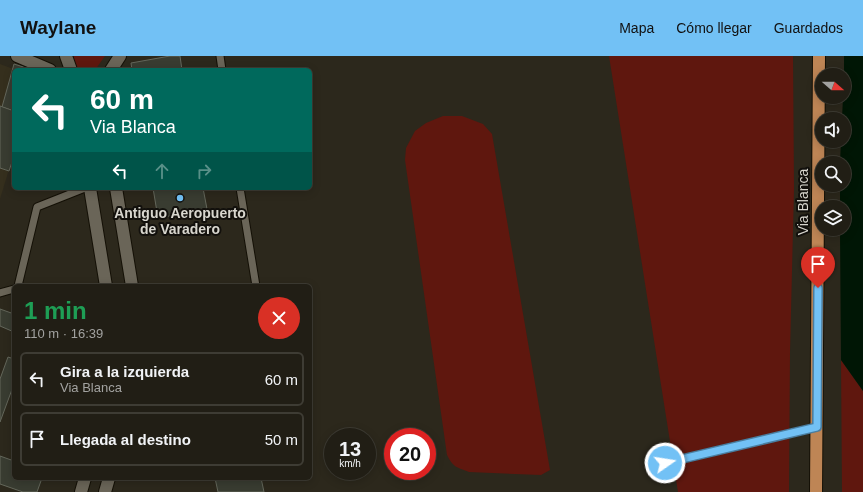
<!DOCTYPE html>
<html lang="es">
<meta charset="utf-8">
<style>
:root{--surface:#211e15;--page:#2d2b22;--text:#f1f3f6;--muted:#a2a2a0;--line:#3e3c34;--accent:#72c1f5}
body{margin:0;font-family:Helvetica,sans-serif;background:var(--page);color:var(--text);height:100vh;display:flex;flex-direction:column;font-size:15px;white-space:nowrap}
*{box-sizing:border-box;margin:0}
p{font-size:13px;color:var(--muted)}
.icon{flex:none;width:22px;height:22px;fill:none;stroke:currentColor;stroke-width:2;stroke-linecap:round;stroke-linejoin:round}
.map{position:relative;flex:1;overflow:hidden}
.side{position:absolute;left:12px;top:228px;width:300px;height:196px;display:flex;flex-direction:column;background:var(--surface);border-radius:6px;box-shadow:0 2px 10px #0003,0 0 0 1px var(--line)}
.side>*{flex:none}
.guide{position:absolute;left:12px;top:12px;width:300px;height:122px;border-radius:6px;box-shadow:0 2px 10px #0003,0 0 0 1px var(--line);background:#00695c;color:#fff;overflow:hidden}
.needle{width:26px;rotate:110deg}
.fabs{position:absolute;left:815px;top:12px;display:grid;gap:8px}
.fabs a{display:grid;place-items:center;width:36px;height:36px;border-radius:50%;background:var(--surface);box-shadow:0 2px 10px #0003,0 0 0 1px var(--line);font-size:20px}
.speed{position:absolute;left:324px;top:372px;display:flex;gap:8px;font-size:20px;font-weight:700;text-align:center}
.speed>*{display:grid;place-content:center;width:52px;height:52px;border-radius:50%;background:var(--surface);box-shadow:0 2px 10px #0003,0 0 0 1px var(--line);line-height:1}
.speed small{font-size:10px;font-weight:400}
.speed .limit{border:6px solid #d22;background:#fff;color:#111}
.pin{position:absolute;display:grid;place-items:center;width:34px;height:34px;color:#fff;margin:-41px -17px;border-radius:50% 50% 50% 0;rotate:-45deg;box-shadow:0 0 4px #0007}
.pin .icon{rotate:45deg}
.me{position:absolute;width:44px;margin:-22px;rotate:77deg;stroke-linejoin:round;filter:drop-shadow(0 0 3px #0008)}
.turn{display:flex;align-items:center;gap:14px;height:84px;padding:0 12px;font-size:18px}
.turn .icon{width:52px;height:52px;stroke-width:2.5}
.turn b{display:block;font-size:28px;line-height:34px}
.lanes{display:flex;align-items:center;height:38px;padding:0 12px;background:#0003;justify-content:center;gap:20px;direction:ltr}
.lanes .off{opacity:.35}
.round{display:grid;place-items:center;flex:none;width:42px;height:42px;border-radius:21px;background:var(--page)}
.headline{display:flex;align-items:center;justify-content:space-between;height:68px;padding:0 12px}
h1{font-size:24px;font-weight:800;line-height:30px;color:#1e9e55}
ul{padding:0;list-style:none}
li{display:flex;align-items:center;gap:12px;height:54px;margin:0 8px 6px;padding:0 4px;border:2px solid var(--line);border-radius:6px}
li div{flex:1}
li b{display:block;font-size:15px}
li em{font-style:normal}
header{display:flex;align-items:center;gap:24px;box-sizing:border-box;height:56px;padding:0 20px;background:var(--accent);color:#111}
header strong{font-size:19px}
nav{display:flex;gap:22px;margin-inline-start:auto;font-size:14px}
.map>svg:first-child{display:block}
.built{fill:#352f1d}
.green{fill:#5f170e}
.water{fill:#001605}
.building{fill:#393c31;stroke:#64675b}
.lines{fill:none;stroke-linecap:round;stroke-linejoin:round}
.lane-casing{stroke:#141006;stroke-width:9}
.street-casing{stroke:#141006;stroke-width:14}
.secondary-casing{stroke:#141006;stroke-width:14}
.highway-casing{stroke:#141006;stroke-width:14}
.lane{stroke:#6a6558;stroke-width:7}
.street{stroke:#6a6558;stroke-width:12}
.secondary{stroke:#6a6558;stroke-width:12}
.highway{stroke:#be8555;stroke-width:12}
.route-casing{stroke:#4a7d9f;stroke-width:10}
.route{stroke:#72c1f5;stroke-width:7}
.poi-dot{fill:#72c1f5;stroke:#12100c;stroke-width:1.5}
.labels{text-anchor:middle;stroke-width:4;stroke-linejoin:round;paint-order:stroke}
.street-label{font-size:14px;fill:#d8d6ce;stroke:#12100c}
.poi-label{font-size:14px;font-weight:bold;fill:#d8d6ce;stroke:#12100c}
</style>
<header>
<strong>Waylane</strong>
<nav><a>Mapa</a><a>Cómo llegar</a><a>Guardados</a></nav>
</header>
<div class="map">
<svg width="863" height="436" viewBox="0 0 863 436">
<rect width="100%" height="100%" fill="#2c281c"/>
<path class="built" d="M0,8L16,14H14V97L0,143Z"/>
<g class="green">
<path d="M73,0H105L95,14H77Z"/>
<path d="M609,0H793L794,133L790,296L789,436H678Z"/>
<path d="M443,60H462L483,68L492,78L550,414L541,419L469,416C456,411 453,411 447,399L405,104L406,92L415,75L426,67Z"/>
<path d="M841,304L863,335V436H842Z"/>
</g>
<path class="water" d="M844,0H863V335L841,304L840,173H844V151H840V129H844V107H840L841,85H844V63H842L843,41H844Z"/>
<g class="building">
<path d="M170,0H180L182,14H132L131,7Z"/>
<path d="M14,8L33,14H14V55L2,51Z"/>
<path d="M0,50L14,55V100L9,115L0,112Z"/>
<path d="M153,132H203L207,153L158,162Z"/>
<path d="M0,253L14,258V276L0,270Z"/>
<path d="M8,301L14,303V328L0,366V323Z"/>
<path d="M0,400L14,405V422H42L37,436H23L0,428Z"/>
<path d="M215,422H261L264,436H218Z"/>
</g>
<g class="lines">
<defs>
<g id="lane">
<path d="M220,0L222,14"/>
<path d="M240,132L256,230"/>
<path d="M18,230L37,151L85,132"/>
<path d="M0,237L14,233"/>
<path d="M665,407L817,371"/>
</g>
<path id="street" d="M17,0L50,14"/>
<g id="secondary">
<path d="M66,0L71,14"/>
<path d="M111,14L120,0"/>
<path d="M90,132L106,230"/>
<path d="M116,132L132,230"/>
<path d="M81,436L85,422"/>
<path d="M105,436L109,422"/>
</g>
<path id="highway" d="M816,436L819,0"/>
</defs>
<use href="#lane" class="lane-casing"/>
<use href="#street" class="street-casing"/>
<use href="#secondary" class="secondary-casing"/>
<use href="#highway" class="highway-casing"/>
<use href="#lane" class="lane"/>
<use href="#street" class="street"/>
<use href="#secondary" class="secondary"/>
<use href="#highway" class="highway"/>
</g>
<g class="lines">
<defs>
<path id="route" d="M665,407L817,371L818,232"/>
</defs>
<use href="#route" class="route-casing"/>
<use href="#route" class="route"/>
</g>
<circle class="poi-dot" cx="180" cy="142" r="4"/>
<g class="labels">
<g class="street-label">
<text transform="translate(803 146) rotate(-90)" y="5">Via Blanca</text>
</g>
<g class="poi-label">
<text x="180" y="162">Antiguo Aeropuerto<tspan x="180" dy="16">de Varadero</tspan></text>
</g>
</g>
</svg>
<div class="fabs">
<a><svg class="needle" viewBox="-14 -14 28 28"><path d="M0-13l5 13h-10z" fill="#e53935"/><path d="M0 13l5-13h-10z" fill="#a2a2a0"/></svg></a>
<a><svg class="icon" aria-label="sound" viewBox="0 0 24 24"><path d="M4 9h4l5-4v14l-5-4H4zM17 9q2 3 0 6"/></svg></a>
<a><svg class="icon" aria-label="search" viewBox="0 0 24 24"><circle cx="10" cy="10" r="6"/><path d="M15 15l6 6"/></svg></a>
<a><svg class="icon" aria-label="layers" viewBox="0 0 24 24"><path d="M12 4l9 5-9 5-9-5zM3 14l9 5 9-5"/></svg></a>
</div>
<div class="speed"><div>13<small>km/h</small></div><div class="limit">20</div></div>
<div class="pin" style="left:818px;top:232px;background:#d93025"><svg class="icon" aria-label="arrive" viewBox="0 0 24 24"><path d="M6 21V4h12l-3 4 3 4H6"/></svg></div>
<svg class="me" style="left:665px;top:407px" viewBox="-20 -20 40 40"><circle r="17" fill="#72c1f5" stroke="#fff" stroke-width="3"/><path d="M0-11L8 9 0 5-8 9z" fill="#fff"/></svg>
<div class="guide">
<div class="turn"><svg class="icon" aria-label="left" viewBox="0 0 24 24"><path d="M17 20v-9H6M10 6l-5 5 5 5"/></svg><div><b>60 m</b>Via Blanca</div></div>
<div class="lanes"><svg class="icon" aria-label="left" viewBox="0 0 24 24"><path d="M17 20v-9H6M10 6l-5 5 5 5"/></svg><svg class="icon off" aria-label="ahead" viewBox="0 0 24 24"><path d="M12 20V5M6 11l6-6 6 6"/></svg><svg class="icon off" aria-label="right" viewBox="0 0 24 24"><path d="M7 20v-9h11M14 6l5 5-5 5"/></svg></div>
</div>
<section class="side">
<div class="headline"><div><h1>1 min</h1><p>110 m · 16:39</p></div><a class="round" style="background:#d93025;color:#fff"><svg class="icon" aria-label="close" viewBox="0 0 24 24"><path d="M6 6l12 12M18 6L6 18"/></svg></a></div>
<ul>
<li><svg class="icon" aria-label="left" viewBox="0 0 24 24"><path d="M17 20v-9H6M10 6l-5 5 5 5"/></svg><div><b>Gira a la izquierda</b><p>Via Blanca</p></div><em>60 m</em></li>
<li><svg class="icon" aria-label="arrive" viewBox="0 0 24 24"><path d="M6 21V4h12l-3 4 3 4H6"/></svg><div><b>Llegada al destino</b></div><em>50 m</em></li>
</ul>
</section>
</div>
